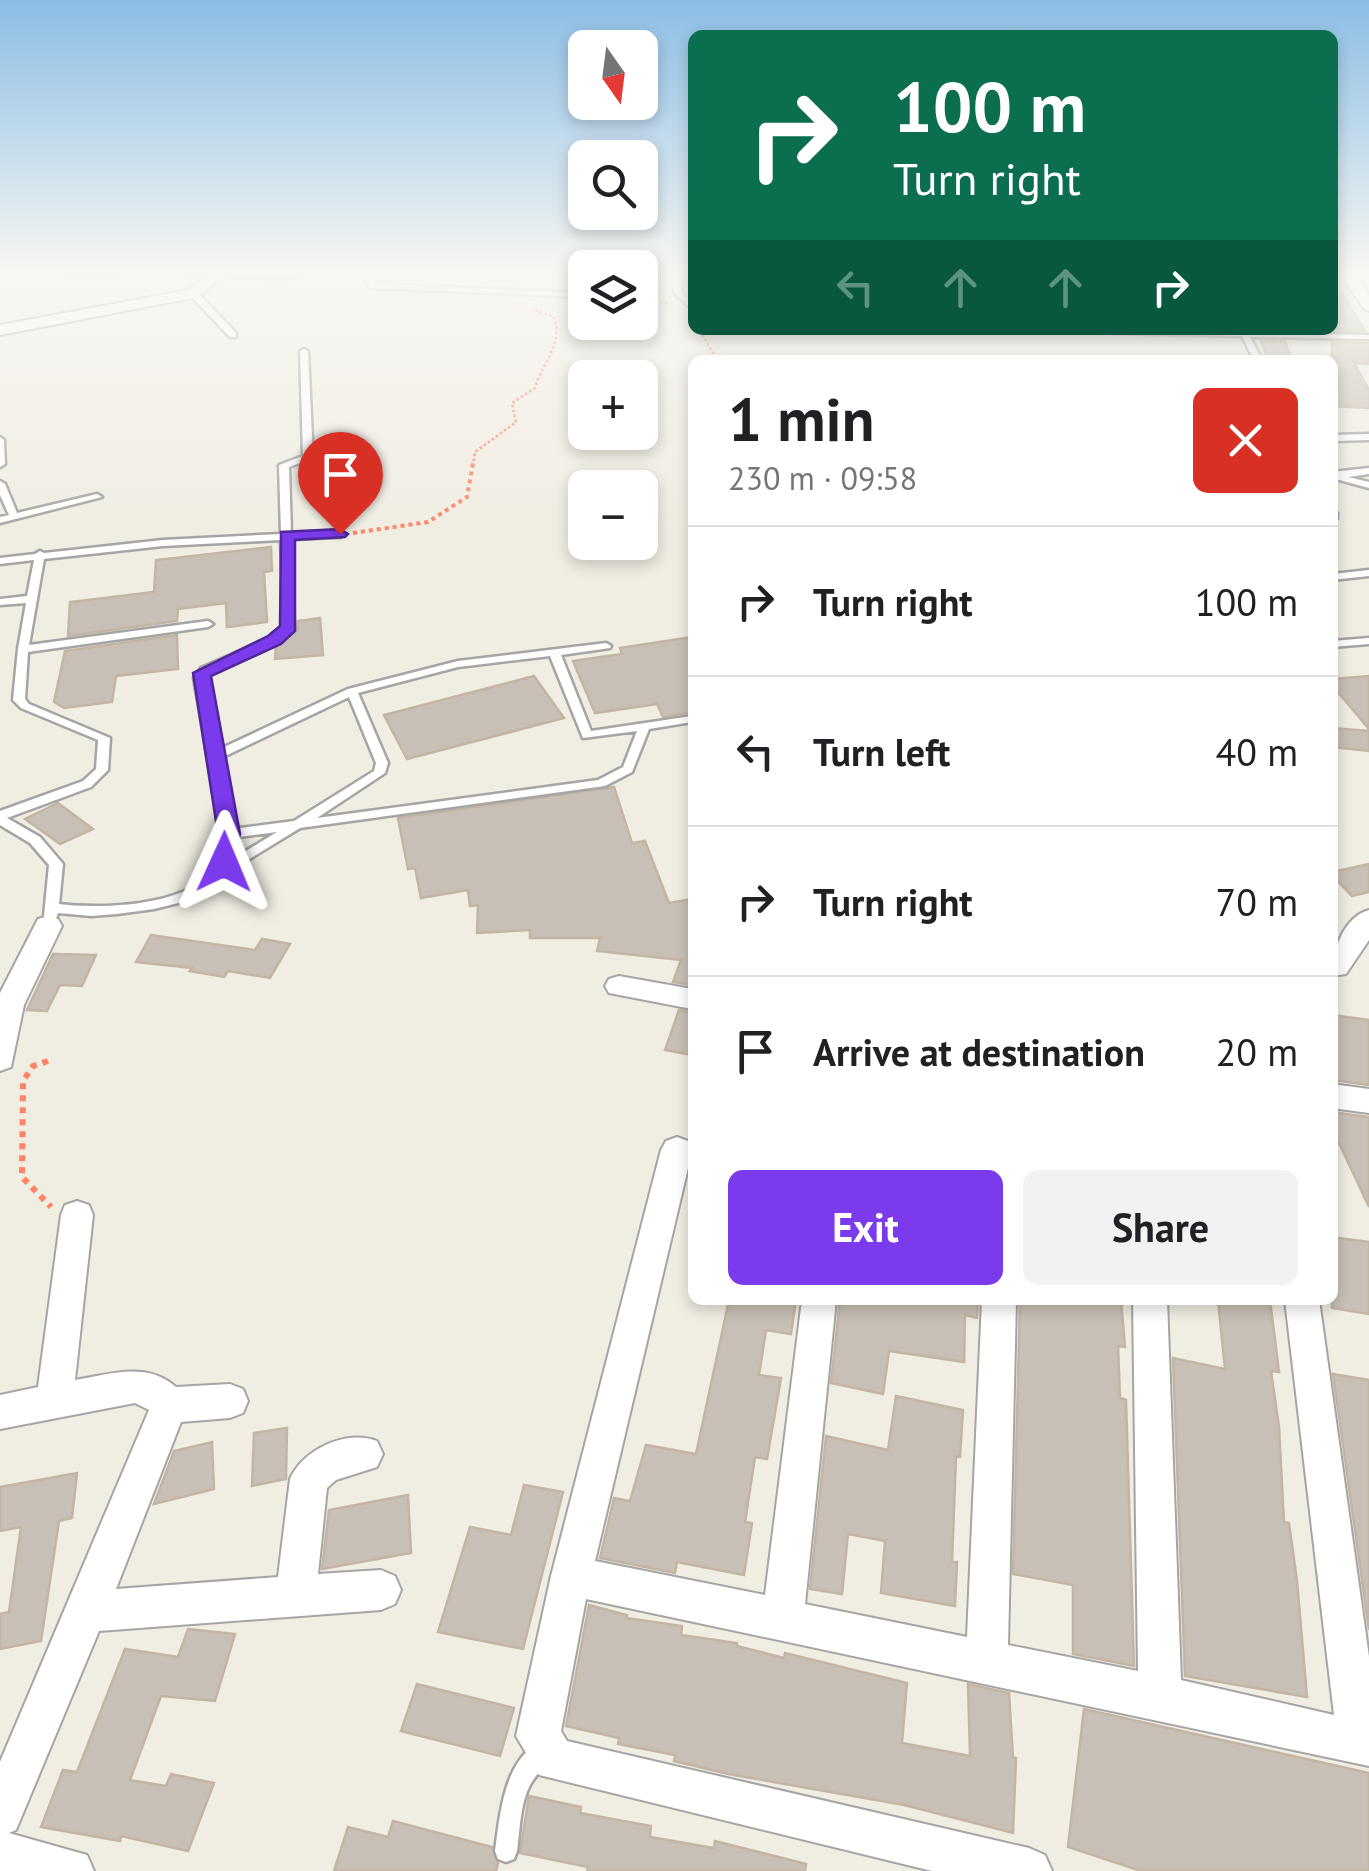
<!DOCTYPE html>
<meta charset="utf-8">
<style>
:root{--surface:#fff;--page:#f2f2f2;--text:#202124;--muted:#757577;--line:#e0e0e0;--accent:#7c3aed}
body{margin:0;font-family:"PT Sans",sans-serif;background:var(--page);color:var(--text);height:100vh;display:flex;flex-direction:column;font-size:38px;white-space:nowrap}
*{box-sizing:border-box;margin:0}
p{font-size:32px;color:var(--muted)}
.icon{flex:none;width:55px;height:55px;fill:none;stroke:currentColor;stroke-width:2;stroke-linecap:round;stroke-linejoin:round}
.map{position:relative;flex:1;overflow:hidden}
.drawer{position:absolute;left:688px;top:355px;width:650px;height:950px;display:flex;flex-direction:column;background:var(--surface);border-radius:15px;box-shadow:0 5px 15px #0003}
.drawer>*{flex:none}
.top-card{position:absolute;left:688px;top:30px;width:650px;height:305px;border-radius:15px;box-shadow:0 5px 15px #0003;background:#0b6e4f;color:#fff;overflow:hidden}
.needle{width:65px;rotate:166deg}
.tools{position:absolute;left:568px;top:30px;display:grid;gap:20px}
.tools a{display:grid;place-items:center;width:90px;height:90px;border-radius:15px;background:var(--surface);box-shadow:0 5px 15px #0003;font-size:50px}
.pin{position:absolute;display:grid;place-items:center;width:85px;height:85px;color:#fff;margin:-102px -42px;border-radius:50% 50% 50% 0;rotate:-45deg;box-shadow:0 0 10px #0007}
.pin .icon{rotate:45deg}
.me{position:absolute;width:110px;margin:-55px;rotate:1deg;stroke-linejoin:round;filter:drop-shadow(0 0 8px #0008)}
.turn{display:flex;align-items:center;gap:35px;height:210px;padding:0 40px;font-size:45px}
.turn .icon{width:130px;height:130px;stroke-width:2.5}
.turn b{display:block;font-size:70px;line-height:85px}
.lanes{display:flex;align-items:center;height:95px;padding:0 40px;background:#0003;justify-content:center;gap:50px;direction:ltr}
.lanes .off{opacity:.35}
.round{display:grid;place-items:center;flex:none;width:105px;height:105px;border-radius:15px;background:var(--page)}
.head{display:flex;align-items:center;justify-content:space-between;height:170px;padding:0 40px}
h1{font-size:60px;font-weight:600;line-height:75px}
.button{display:flex;gap:20px;margin-top:auto;padding:20px 40px}
.button a{flex:1;height:115px;border-radius:15px;background:var(--accent);color:#fff;font-size:40px;font-weight:600;line-height:115px;text-align:center}
.button a+a{background:var(--page);color:var(--text)}
ul{padding:0;list-style:none}
li{display:flex;align-items:center;gap:30px;height:150px;padding:0 40px;border-top:2px solid var(--line)}
li div{flex:1}
li b{display:block;font-size:38px}
li em{font-style:normal}
.map>svg:first-child{display:block}
.lines{fill:none;stroke-linecap:round;stroke-linejoin:round}
.stream{stroke:#a0cce1;stroke-width:5}
.building{fill:#c8c0b6;stroke:#c3b5a4;stroke-width:2.5}
.lane-casing{stroke:#a5a5a5;stroke-width:5}
.street-casing{stroke:#a5a5a5;stroke-width:4}
.path-far2{stroke:#ff8465;stroke-width:2.5;stroke-dasharray:2.5 2.5;stroke-linecap:butt}
.path-far1{stroke:#ff8465;stroke-width:4;stroke-dasharray:4 4;stroke-linecap:butt}
.path{stroke:#ff8465;stroke-width:6;stroke-dasharray:6 6;stroke-linecap:butt}
.lane{fill:#fff;fill-rule:evenodd}
.street{fill:#fff;fill-rule:evenodd}
.route{fill:#7c3aed;stroke:#51269a;stroke-width:2.5}
</style>
<div class="map">
<svg width="1369" height="1871" viewBox="0 0 1369 1871">
<rect width="100%" height="100%" fill="#f0ede3"/>
<g class="lines">
<g class="stream">
<path d="M43,273L98,277L136,273"/>
<path d="M151,273L285,279L310,273"/>
</g>
</g>
<g class="building">
<path d="M1332,277L1365,331H1332Z"/>
<path d="M1261,341H1285L1292,360H1268Z"/>
<path d="M1332,342L1369,343V364L1354,363L1369,390V408L1332,406Z"/>
<path d="M271,547L272,571L264,572L267,622L227,627L226,603L178,609L177,621L68,636L70,602L154,592L156,560Z"/>
<path d="M320,618L323,655L275,659L276,647L297,630L298,621Z"/>
<path d="M177,635L178,669L116,676L112,702L64,708L54,702L65,651Z"/>
<path d="M692,637V712L663,717L657,704L595,713L573,661L622,654L620,648Z"/>
<path d="M534,676L564,718L407,759L384,715Z"/>
<path d="M1369,676V729L1332,685V679Z"/>
<path d="M1332,728L1369,731V751L1332,747Z"/>
<path d="M614,787L632,843L645,841L669,903L692,899V985L673,982L681,960L597,951L600,938H530V930L477,933L478,905L470,906L468,890L421,898L415,868L408,869L398,818Z"/>
<path d="M58,803L93,829L60,844L25,819Z"/>
<path d="M1369,864V892L1352,896L1332,875V872Z"/>
<path d="M151,935L255,950L262,939L290,944L270,978L228,971L224,977L190,971L192,968L136,962Z"/>
<path d="M53,954L96,955L82,986L60,985L47,1011L27,1010Z"/>
<path d="M679,1010L692,1012V1055L665,1050Z"/>
<path d="M1332,1015L1369,1020V1085L1332,1080Z"/>
<path d="M1332,1112L1369,1117V1207L1339,1143L1332,1142Z"/>
<path d="M1332,1237L1369,1242V1314L1332,1308Z"/>
<path d="M729,1300H796L791,1334L766,1330L759,1375L781,1378L767,1459L755,1457L745,1522L752,1523L744,1575L677,1562L675,1573L600,1558L614,1498L630,1501L646,1445L696,1454Z"/>
<path d="M840,1300H978L977,1318L965,1315L964,1362L889,1351L883,1394L831,1383Z"/>
<path d="M1020,1300H1121L1125,1347L1118,1346L1120,1398L1126,1400L1134,1666L1073,1654V1585L1013,1574Z"/>
<path d="M1218,1300H1270L1279,1372L1271,1371L1279,1427L1284,1522L1289,1523L1297,1581L1307,1697L1185,1676L1173,1358L1225,1369Z"/>
<path d="M1333,1374L1369,1380V1630Z"/>
<path d="M896,1396L963,1410L960,1457L956,1456L952,1562H957L955,1606L881,1593L885,1541L848,1534L842,1594L810,1589L826,1436L888,1450Z"/>
<path d="M287,1428L286,1479L252,1486L254,1433Z"/>
<path d="M212,1442L214,1489L154,1504L174,1451Z"/>
<path d="M77,1473L72,1518L59,1521L41,1641L0,1649V1614L9,1612L21,1527L0,1531V1487Z"/>
<path d="M524,1485L563,1492L523,1649L438,1632L470,1527L511,1535Z"/>
<path d="M408,1495L411,1553L322,1569L329,1510Z"/>
<path d="M589,1605L627,1615L626,1618L682,1626L681,1635L737,1643V1646L784,1658L785,1653L907,1683L902,1743L970,1756L968,1684L1009,1693L1013,1757L1016,1758L1013,1833L904,1805L728,1774L674,1761L675,1755L618,1744L619,1738L566,1726Z"/>
<path d="M188,1629L235,1634L215,1701L161,1696L130,1780L166,1786L171,1774L214,1783L188,1851L121,1836L120,1841L41,1827L63,1770L77,1772L125,1649L178,1657Z"/>
<path d="M417,1684L514,1708L500,1756L401,1731Z"/>
<path d="M1084,1709L1369,1773V1871H1141L1068,1847Z"/>
<path d="M529,1796L581,1807L580,1813L651,1826L650,1837L714,1848L715,1841L806,1864L805,1871H587L588,1867L520,1853Z"/>
<path d="M393,1821L492,1847L498,1863L496,1871H334L348,1827L388,1837Z"/>
</g>
<g class="lines">
<defs>
<g id="lane">
<path d="M362,273H370L376,284L585,293V297L373,288H370Z"/>
<path d="M672,273H680L682,292L692,303V309L674,293Z"/>
<path d="M190,291H196L236,333V337H230L190,295Z"/>
<path d="M1069,330L1369,335V339L1250,337L1262,360H1254L1242,336L1073,332Z"/>
<path d="M304,349L308,351L313,458L289,467L291,534L340,531L345,534L340,537L291,539L294,627L278,642L209,672L206,678L220,749L348,689L458,661L606,643L611,646L610,648L561,655L591,731L692,716V722L649,729L632,772L605,786L300,828L220,877L206,891L186,901L154,909L117,914L91,916L58,913L56,919H46L44,916L49,865L30,843L0,825V811L83,781L96,769L98,740L21,708L13,700L18,649L26,603L0,605V599L27,596L34,560L0,564V558L35,554L40,551L44,553L163,540L281,534L279,465L303,456L300,351ZM281,540L284,626L270,638L201,668L194,678L219,824C219,840 220,857 211,871C186,907 98,909 59,904L63,864L40,837L7,818L91,787L108,770L110,738L29,704L25,699L28,652L208,627L213,624L208,621L29,645L44,559L163,546ZM550,656L583,738L637,731L623,767L598,780L317,818L385,773L388,763L358,693L458,667ZM349,697L376,763L374,771L294,821L232,829L221,758ZM277,832L229,861L232,838Z"/>
<path d="M1369,434V440L1332,441V435Z"/>
<path d="M0,437L4,440L5,464L0,467Z"/>
<path d="M1369,468V474L1348,477L1369,482V488L1332,478V472Z"/>
<path d="M0,481L5,484L17,513L97,494L102,497L0,523V517L9,515L0,495Z"/>
<path d="M1332,510L1337,513V518L1332,521Z"/>
<path d="M1369,570V576L1332,580V574Z"/>
<path d="M1369,638V644L1332,647V641Z"/>
<path d="M544,1740L552,1743L555,1751C549,1764 537,1772 530,1785C520,1804 520,1830 517,1851L514,1859L506,1862L498,1859L495,1851C500,1814 504,1757 544,1740Z"/>
</g>
<g id="street">
<path d="M211,273H228L198,296L187,299L0,335V325L188,290Z"/>
<path d="M1339,273H1353L1369,295V311L1364,309Z"/>
<path d="M1272,330H1288L1291,335L1277,338Z"/>
<path d="M1369,910V940L1346,974L1332,976C1332,952 1343,917 1369,910Z"/>
<path d="M48,916L58,919L62,926L24,1005L11,1067L0,1071V993L38,919Z"/>
<path d="M619,976L692,989V1009L609,993L605,986L609,979Z"/>
<path d="M1332,1084L1369,1089V1113L1332,1108Z"/>
<path d="M677,1137L688,1141L692,1151L595,1561L765,1595L802,1300H836L805,1604L967,1637L982,1300H1016L1008,1645L1138,1671L1133,1300H1167L1181,1680L1334,1715L1285,1300H1319L1369,1657V1766L586,1599L561,1731L567,1741L1029,1848L1045,1855L1052,1871H932L539,1775L516,1736L551,1576L661,1150L666,1141Z"/>
<path d="M77,1201L89,1205L93,1215L75,1380C110,1374 147,1361 176,1387L230,1384L243,1389L248,1401L243,1413L230,1418L181,1422L116,1589L278,1577L290,1479C303,1449 347,1429 377,1441L383,1454L377,1467L336,1480L327,1488L318,1574L381,1570L395,1576L401,1590L395,1604L381,1610L99,1631L16,1830L9,1833L87,1855L94,1871H0V1762L149,1410L135,1403L0,1429V1395L38,1387L61,1215L65,1205Z"/>
</g>
</defs>
<use href="#lane" class="lane-casing"/>
<use href="#street" class="street-casing"/>
<g class="path-far2">
<path d="M640,300L669,303"/>
<path d="M700,330L717,360"/>
<path d="M473,466L475,452L516,422L512,403L535,388C542,362 565,344 553,316L532,309"/>
</g>
<path class="path-far1" d="M353,533L428,522L467,497L473,463"/>
<path class="path" d="M48,1061L33,1066L23,1081L22,1177L51,1207"/>
<use href="#lane" class="lane"/>
<use href="#street" class="street"/>
</g>
<linearGradient id="sky" x2="0" y2="1"><stop stop-color="#8bbee5"/><stop offset="0.51" stop-color="#f8f7f2"/><stop offset="1" stop-color="#f8f7f2" stop-opacity="0"/></linearGradient>
<rect width="1369" height="535" fill="url(#sky)"/>
<path class="route" d="M340,529L348,534L345,537L295,540V631L281,644L211,676L240,834L231,867H216L213,862L218,834L193,673L268,636L280,626L281,532Z"/>
</svg>
<div class="tools">
<a><svg class="needle" viewBox="-14 -14 28 28"><path d="M0-13l5 13h-10z" fill="#e53935"/><path d="M0 13l5-13h-10z" fill="#757577"/></svg></a>
<a><svg class="icon" aria-label="search" viewBox="0 0 24 24"><circle cx="10" cy="10" r="6"/><path d="M15 15l6 6"/></svg></a>
<a><svg class="icon" aria-label="layers" viewBox="0 0 24 24"><path d="M12 4l9 5-9 5-9-5zM3 14l9 5 9-5"/></svg></a>
<a>+</a>
<a>−</a>
</div>
<div class="pin" style="left:340px;top:534px;background:#d93025"><svg class="icon" aria-label="arrive" viewBox="0 0 24 24"><path d="M6 21V4h12l-3 4 3 4H6"/></svg></div>
<svg class="me" style="left:224px;top:862px" viewBox="-20 -20 40 40"><path d="M0-17L14 15 0 8-14 15z" fill="#7c3aed" stroke="#fff" stroke-width="4"/></svg>
<div class="top-card">
<div class="turn"><svg class="icon" aria-label="right" viewBox="0 0 24 24"><path d="M7 20v-9h11M14 6l5 5-5 5"/></svg><div><b>100 m</b>Turn right</div></div>
<div class="lanes"><svg class="icon off" aria-label="left" viewBox="0 0 24 24"><path d="M17 20v-9H6M10 6l-5 5 5 5"/></svg><svg class="icon off" aria-label="ahead" viewBox="0 0 24 24"><path d="M12 20V5M6 11l6-6 6 6"/></svg><svg class="icon off" aria-label="ahead" viewBox="0 0 24 24"><path d="M12 20V5M6 11l6-6 6 6"/></svg><svg class="icon" aria-label="right" viewBox="0 0 24 24"><path d="M7 20v-9h11M14 6l5 5-5 5"/></svg></div>
</div>
<section class="drawer">
<div class="head"><div><h1>1 min</h1><p>230 m · 09:58</p></div><a class="round" style="background:#d93025;color:#fff"><svg class="icon" aria-label="close" viewBox="0 0 24 24"><path d="M6 6l12 12M18 6L6 18"/></svg></a></div>
<ul>
<li><svg class="icon" aria-label="right" viewBox="0 0 24 24"><path d="M7 20v-9h11M14 6l5 5-5 5"/></svg><div><b>Turn right</b></div><em>100 m</em></li>
<li><svg class="icon" aria-label="left" viewBox="0 0 24 24"><path d="M17 20v-9H6M10 6l-5 5 5 5"/></svg><div><b>Turn left</b></div><em>40 m</em></li>
<li><svg class="icon" aria-label="right" viewBox="0 0 24 24"><path d="M7 20v-9h11M14 6l5 5-5 5"/></svg><div><b>Turn right</b></div><em>70 m</em></li>
<li><svg class="icon" aria-label="arrive" viewBox="0 0 24 24"><path d="M6 21V4h12l-3 4 3 4H6"/></svg><div><b>Arrive at destination</b></div><em>20 m</em></li>
</ul>
<div class="button"><a>Exit</a><a>Share</a></div>
</section>
</div>
